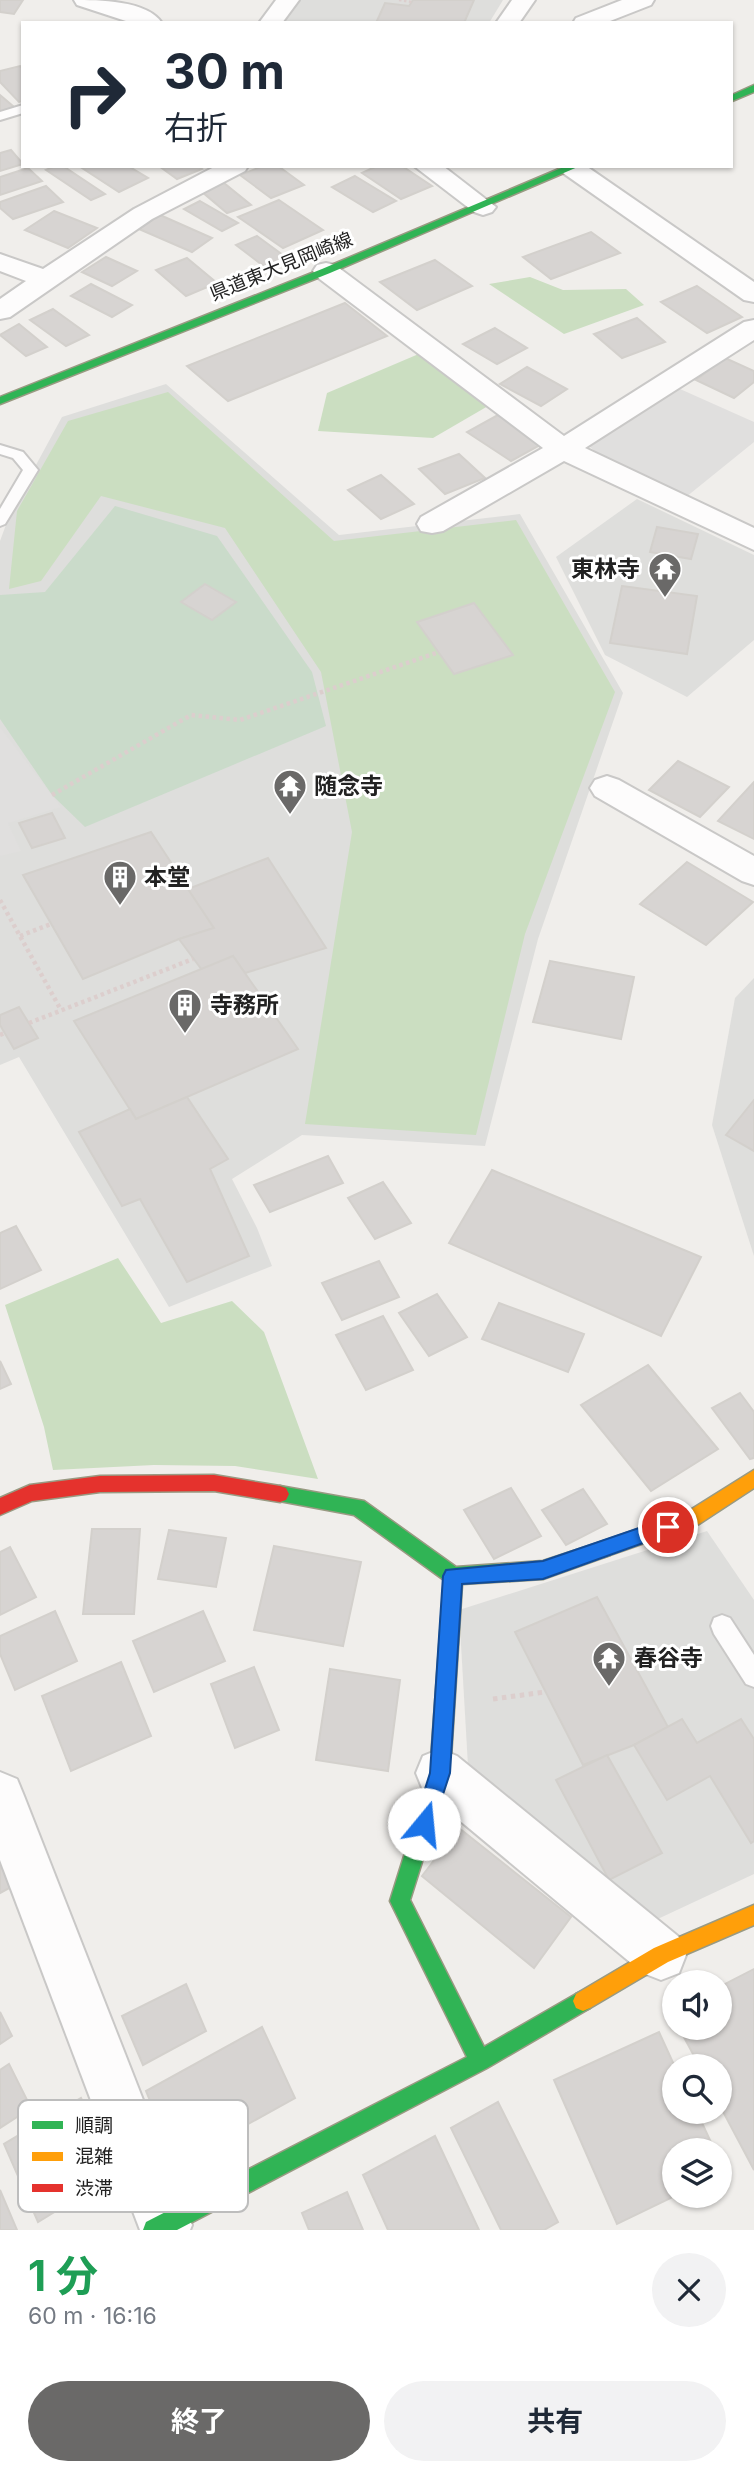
<!DOCTYPE html>
<html lang="ja">
<meta charset="utf-8">
<style>
:root{--surface:#fff;--page:#f2f2f3;--text:#1f2937;--muted:#747a83;--accent:#6a6968}
body{margin:0;font-family:Inter,"Noto Sans JP",sans-serif;background:var(--page);color:var(--text);height:100vh;display:flex;flex-direction:column;font-size:26px;white-space:nowrap}
*{box-sizing:border-box;margin:0}
p{font-size:23px;color:var(--muted)}
.icon{flex:none;width:38px;height:38px;fill:none;stroke:currentColor;stroke-width:2;stroke-linecap:round;stroke-linejoin:round}
.map{position:relative;height:2230px;overflow:hidden}
.drawer{display:flex;flex-direction:column;background:var(--surface);flex:1}
.drawer>*{flex:none}
.banner{position:absolute;left:21px;top:21px;width:712px;height:147px;border-radius:0px;box-shadow:0 2px 5px #0004;background:#fff;color:var(--text);overflow:hidden}
.tools{position:absolute;left:662px;top:1970px;display:grid;gap:14px}
.tools a{display:grid;place-items:center;width:70px;height:70px;border-radius:50%;background:var(--surface);box-shadow:0 2px 5px #0004;font-size:35px}
.pin{position:absolute;display:grid;place-items:center;width:60px;height:60px;color:#fff;margin:-30px;border:4px solid #fff;border-radius:50%;box-shadow:0 2px 7px #0007}
.me{position:absolute;width:77px;margin:-38px;rotate:17deg;stroke-linejoin:round;filter:drop-shadow(0 0 5px #0008)}
.turn{display:flex;align-items:center;gap:24px;height:147px;padding:0 28px;font-size:32px}
.turn .icon{width:91px;height:91px;stroke-width:2.5}
.turn b{display:block;font-size:49px;line-height:60px}
.round{display:grid;place-items:center;flex:none;width:74px;height:74px;border-radius:37px;background:var(--page)}
.head{display:flex;align-items:center;justify-content:space-between;height:119px;padding:0 28px}
h1{font-size:42px;font-weight:700;line-height:52px;color:#1e9e55}
.action{display:flex;gap:14px;margin-top:auto;padding:14px 28px}
.action a{flex:1;height:80px;border-radius:42px;background:var(--accent);color:#fff;font-size:28px;font-weight:700;line-height:80px;text-align:center}
.action a+a{background:var(--page);color:var(--text)}
.map>svg:first-child{display:block}
.religious{fill:#dededc}
.forest{fill:#cbdec1}
.cemetery{fill:#cadbca}
.parking{fill:#e0dfde}
.building{fill:#d7d4d2;stroke:#d3d0cc;stroke-width:2}
.lines{fill:none;stroke-linecap:round;stroke-linejoin:round}
.lane-casing{stroke:#c9c8c7;stroke-width:4}
.street-casing{stroke:#c9c8c7;stroke-width:4}
.fast-casing{stroke:#999a82;stroke-width:3}
.slow-casing{stroke:#999a82;stroke-width:3}
.jam-casing{stroke:#999a82;stroke-width:3}
.path-far2{stroke:#dccecd;stroke-width:2.5;stroke-dasharray:2.5 2.5;stroke-linecap:butt}
.path-far1{stroke:#dccecd;stroke-width:4.5;stroke-dasharray:3.5 3.5;stroke-linecap:butt}
.path{stroke:#dccecd;stroke-width:5;stroke-dasharray:4.5 4.5;stroke-linecap:butt}
.lane{fill:#fdfcfc;fill-rule:evenodd}
.street{fill:#fdfcfc;fill-rule:evenodd}
.fast{fill:#30b455;fill-rule:evenodd}
.slow{fill:#ff9f0a;fill-rule:evenodd}
.jam{fill:#e5322d;fill-rule:evenodd}
.route{fill:#1a73e8;stroke:#114b97;stroke-width:2}
.labels{text-anchor:middle;stroke-width:6;stroke-linejoin:round;paint-order:stroke}
.far-street-label{font-size:19px;fill:#222;stroke:#fff}
.poi-label{font-size:23px;font-weight:bold;fill:#222;stroke:#fff;text-anchor:start}
.key{fill:#fff;stroke:#bdbdbd;stroke-width:2}
.key-label{font-size:19px;fill:#222}
</style>
<div class="map">
<svg width="754" height="2230" viewBox="0 0 754 2230">
<rect width="100%" height="100%" fill="#f0eeeb"/>
<g class="religious">
<path d="M299,0H503L489,23L282,21Z"/>
<path d="M166,384L339,535L520,514L623,693L538,939L485,1146L302,1135L232,1179L257,1228L272,1266L169,1307L19,1057L0,1065V541L11,511L62,417Z"/>
<path d="M637,499L754,555V640L687,697L605,655L556,557Z"/>
<path d="M754,978V1256L712,1125L735,998Z"/>
<path d="M707,1531L754,1600V1874L647,1924L468,1766L459,1610Z"/>
</g>
<g class="forest">
<path d="M530,277L563,290L626,289L644,305L564,334L489,284Z"/>
<path d="M421,353L488,406L433,438L318,431L327,393Z"/>
<path d="M168,392L334,541L516,520L615,692L525,934L476,1135L305,1124L352,832L321,672L225,528L101,496L41,581L9,589L17,511L68,421Z"/>
<path d="M118,1258L161,1323L232,1301L264,1332L318,1479L235,1466L154,1465L53,1470L44,1427L5,1305Z"/>
</g>
<path class="cemetery" d="M115,506L217,536L312,672L326,726L85,827L52,795L0,719V595L45,592Z"/>
<g class="parking">
<path d="M680,389L754,422V442L686,497L604,459L589,446Z"/>
<path d="M0,727L61,807L8,823L21,851L0,856Z"/>
</g>
<g class="building">
<path d="M0,0H23L14,14L0,12Z"/>
<path d="M413,0H474L464,23H376L385,3L409,6Z"/>
<path d="M20,66L23,69V101L19,102L0,82V71Z"/>
<path d="M0,95L14,107L0,112Z"/>
<path d="M11,150L23,164L0,171V153Z"/>
<path d="M55,166H63L105,194L91,200L46,170Z"/>
<path d="M79,166H128L148,178L119,192Z"/>
<path d="M159,166H198L202,169L177,179Z"/>
<path d="M263,166H278L304,185L271,198L240,175Z"/>
<path d="M377,166H402L432,186L401,199L362,173Z"/>
<path d="M28,168L42,181L0,195V177Z"/>
<path d="M355,176L396,201L373,212L332,187Z"/>
<path d="M224,183L251,205L227,213L201,191Z"/>
<path d="M46,186L63,202L13,219L0,208V202Z"/>
<path d="M279,200L323,230L283,248L238,217Z"/>
<path d="M200,201L238,223L222,231L184,209Z"/>
<path d="M54,211L97,228L68,248L25,230Z"/>
<path d="M160,215L212,238L192,252L139,229Z"/>
<path d="M591,232L620,253L551,279L523,257Z"/>
<path d="M257,236L287,258L265,267L236,245Z"/>
<path d="M106,257L137,271L112,286L82,272Z"/>
<path d="M187,258L217,283L186,296L156,270Z"/>
<path d="M435,260L472,286L417,310L380,282Z"/>
<path d="M91,284L132,305L112,317L71,296Z"/>
<path d="M697,286L742,317L707,333L661,302Z"/>
<path d="M345,303L387,336L228,401L187,366Z"/>
<path d="M53,309L89,335L66,346L30,320Z"/>
<path d="M637,318L665,342L622,358L594,334Z"/>
<path d="M19,324L47,347L26,356L0,335Z"/>
<path d="M495,328L527,348L497,364L463,344Z"/>
<path d="M725,358L754,371V382L734,398L696,380Z"/>
<path d="M527,367L567,389L541,406L500,384Z"/>
<path d="M498,415L542,444L511,461L467,432Z"/>
<path d="M459,454L485,478L445,494L419,469Z"/>
<path d="M381,475L414,504L381,519L348,490Z"/>
<path d="M657,527L698,534L691,559L650,552Z"/>
<path d="M205,584L236,602L212,620L181,602Z"/>
<path d="M622,586L697,596L687,654L610,643Z"/>
<path d="M474,603L513,655L454,674L417,622Z"/>
<path d="M678,761L729,787L700,817L649,790Z"/>
<path d="M754,782V839L718,821Z"/>
<path d="M52,813L65,838L32,848L19,823Z"/>
<path d="M151,832L214,928L179,939L83,979L23,875Z"/>
<path d="M268,858L326,948L245,973L233,956L202,970L179,939L214,928L188,889Z"/>
<path d="M687,862L753,902L706,945L640,904Z"/>
<path d="M233,956L298,1049L136,1119L74,1021Z"/>
<path d="M550,961L634,977L621,1039L533,1022Z"/>
<path d="M19,1007L38,1038L14,1049L0,1025V1015Z"/>
<path d="M187,1097L228,1159L210,1169L249,1256L187,1282L140,1199L122,1206L79,1132L130,1109L136,1119Z"/>
<path d="M754,1100V1151L726,1135Z"/>
<path d="M328,1156L343,1183L270,1212L254,1185Z"/>
<path d="M492,1170L701,1257L661,1336L449,1243Z"/>
<path d="M383,1182L411,1223L375,1239L348,1198Z"/>
<path d="M16,1226L41,1270L0,1289V1233Z"/>
<path d="M379,1261L399,1297L342,1320L322,1283Z"/>
<path d="M437,1294L467,1337L429,1356L399,1313Z"/>
<path d="M499,1303L584,1334L568,1372L482,1339Z"/>
<path d="M383,1316L413,1370L366,1390L336,1335Z"/>
<path d="M0,1361L11,1384L0,1389Z"/>
<path d="M648,1365L718,1449L651,1491L581,1405Z"/>
<path d="M740,1393L754,1412V1458L750,1459L712,1408Z"/>
<path d="M511,1488L541,1536L494,1559L464,1510Z"/>
<path d="M583,1489L607,1524L566,1545L542,1510Z"/>
<path d="M92,1529H140L134,1614H83Z"/>
<path d="M169,1530L226,1538L216,1587L158,1579Z"/>
<path d="M274,1546L361,1562L343,1646L254,1630Z"/>
<path d="M10,1547L36,1597L0,1615V1552Z"/>
<path d="M597,1597L668,1727L634,1745L583,1765L515,1632Z"/>
<path d="M55,1611L77,1661L15,1690L0,1654V1636Z"/>
<path d="M203,1611L225,1661L154,1692L133,1641Z"/>
<path d="M121,1662L151,1736L71,1771L42,1696Z"/>
<path d="M254,1667L279,1730L235,1748L211,1684Z"/>
<path d="M330,1669L400,1680L388,1771L316,1760Z"/>
<path d="M682,1719L697,1743L741,1719L754,1739V1841L751,1843L710,1776L667,1800L634,1745Z"/>
<path d="M607,1755L662,1853L609,1880L556,1780Z"/>
<path d="M459,1828L571,1917L534,1968L422,1876Z"/>
<path d="M0,1858L13,1886L0,1893Z"/>
<path d="M754,1969V2170L719,2104V2067H700L679,2028H719V1987Z"/>
<path d="M186,1984L206,2031L143,2065L122,2016Z"/>
<path d="M0,2012L12,2036L0,2044Z"/>
<path d="M262,2027L295,2098L176,2164L146,2091Z"/>
<path d="M659,2032L675,2067L674,2112H697L715,2151H674L675,2196L617,2224L554,2080Z"/>
<path d="M9,2064L31,2108L0,2128V2070Z"/>
<path d="M81,2098L116,2174L38,2222L4,2144Z"/>
<path d="M498,2102L558,2222L544,2230H501L451,2128Z"/>
<path d="M435,2136L479,2230H388L363,2175Z"/>
<path d="M0,2190L17,2230H0Z"/>
<path d="M347,2192L363,2230H309L302,2213Z"/>
</g>
<g class="lines">
<defs>
<g id="lane">
<path d="M23,105V113L0,120V112Z"/>
<path d="M0,445L23,452L38,470L5,524L0,526V509L23,470L13,458L0,454Z"/>
<path d="M722,1615L730,1618L754,1655V1687L746,1684L714,1634L711,1626L714,1618Z"/>
</g>
<g id="street">
<path d="M74,0C98,0 147,0 162,23H132L77,5Z"/>
<path d="M276,0H299L282,23H259Z"/>
<path d="M512,0H535L519,23H496Z"/>
<path d="M622,0H654L651,5L605,23H573L576,18Z"/>
<path d="M216,166H248L245,171L152,219L10,317L0,319V299L26,281L0,271V254L43,269L134,209Z"/>
<path d="M414,166H443L496,207L492,212L483,215L474,212Z"/>
<path d="M561,166H586L754,282V302L744,300L563,173Z"/>
<path d="M326,263L335,265L564,436L744,322L754,320V340L585,448L754,528V550L564,461L443,531L432,533L421,531L417,524L421,517L543,448L317,277L313,271L317,265Z"/>
<path d="M607,776L619,780L754,856V885L742,881L595,796L590,788L595,780Z"/>
<path d="M440,1749L457,1756L679,1937L686,1955L679,1973L661,1980L643,1973L423,1790L416,1773L423,1756Z"/>
<path d="M0,1772L17,1779L24,1796L192,2225L190,2230H140L0,1860Z"/>
</g>
<g id="fast">
<path d="M754,85V92L732,101V95Z"/>
<path d="M566,166H580L330,273L0,404V397L322,269Z"/>
<path d="M280,1486L364,1501L456,1567L543,1561L604,1541L610,1543L613,1549L610,1555L543,1579L462,1584L450,1773L410,1900L484,2047L576,1994L583,1991L590,1994L593,2001L590,2008L487,2068L177,2230H143L146,2222L467,2057L390,1901L430,1773L444,1580L354,1515L274,1500L271,1494L274,1488Z"/>
</g>
<g id="slow">
<path d="M754,1470V1488L699,1524L604,1557L598,1555L595,1549L598,1543L687,1512Z"/>
<path d="M754,1905V1925L668,1962L590,2008L583,2011L576,2008L573,2001L576,1994L654,1948Z"/>
</g>
<path id="jam" d="M214,1475L280,1486L286,1488L289,1494L286,1500L280,1502L214,1491L100,1492L32,1501L0,1515V1498L30,1485L100,1476Z"/>
</defs>
<use href="#lane" class="lane-casing"/>
<use href="#street" class="street-casing"/>
<use href="#fast" class="fast-casing"/>
<use href="#slow" class="slow-casing"/>
<use href="#jam" class="jam-casing"/>
<path class="path-far2" d="M399,0L412,2"/>
<g class="path-far1">
<path d="M52,795L191,715L240,720L439,652"/>
<path d="M0,900L61,1010"/>
<path d="M20,936L51,924"/>
<path d="M29,1023L193,959"/>
<path d="M0,1035L5,1033"/>
</g>
<path class="path" d="M493,1699L545,1692"/>
<use href="#lane" class="lane"/>
<use href="#street" class="street"/>
<use href="#fast" class="fast"/>
<use href="#slow" class="slow"/>
<use href="#jam" class="jam"/>
</g>
<path class="route" d="M668,1518L674,1521L677,1527L674,1532L543,1579L462,1584L450,1773L431,1831L424,1834L417,1831L414,1824L430,1773L443,1576L446,1570L543,1561Z"/>
<defs>
<symbol id="temple-pin" viewBox="-11 -11 22 30"><path d="M0 17L-7.5 6A9.5 9.5 0 1 1 7.5 6Z" fill="#6a6968" stroke="#fff"/><path d="M0-6L5-2H3V0L6.5 2.5H4V6H1.5V3h-3V6H-4V2.5H-6.5L-3 0V-2H-5Z" fill="#fff"/></symbol>
<symbol id="building-pin" viewBox="-11 -11 22 30"><path d="M0 17L-7.5 6A9.5 9.5 0 1 1 7.5 6Z" fill="#6a6968" stroke="#fff"/><path d="M-4-6H4V6H1V3H-1V6H-4ZM-2.5-4.3h1.7v1.8h-1.7ZM.8-4.3h1.7v1.8H.8ZM-2.5-1h1.7V.8h-1.7ZM.8-1h1.7V.8H.8Z" fill="#fff"/></symbol>
</defs>
<g fill-rule="evenodd">
<use href="#temple-pin" x="646" y="550" width="38" height="52"/>
<use href="#temple-pin" x="271" y="767" width="38" height="52"/>
<use href="#building-pin" x="101" y="858" width="38" height="52"/>
<use href="#building-pin" x="166" y="986" width="38" height="52"/>
<use href="#temple-pin" x="590" y="1639" width="38" height="52"/>
</g>
<g class="labels">
<g class="far-street-label">
<text transform="translate(281 266) rotate(-22)" y="7">県道東大見岡崎線</text>
</g>
<g class="poi-label">
<text x="640" y="577" text-anchor="end">東林寺</text>
<text x="314" y="794">随念寺</text>
<text x="144" y="885">本堂</text>
<text x="210" y="1013">寺務所</text>
<text x="634" y="1666">春谷寺</text>
</g>
</g>
<rect x="18" y="2100" width="230" height="112" rx="10" class="key"/>
<rect x="32" y="2121" width="31" height="8" fill="#30b455"/>
<rect x="32" y="2152" width="31" height="9" fill="#ff9f0a"/>
<rect x="32" y="2184" width="31" height="8" fill="#e5322d"/>
<g class="key-label">
<text x="75" y="2132">順調</text>
<text x="75" y="2163">混雑</text>
<text x="75" y="2195">渋滞</text>
</g>
</svg>
<div class="tools">
<a><svg class="icon" aria-label="sound" viewBox="0 0 24 24"><path d="M4 9h4l5-4v14l-5-4H4zM17 9q2 3 0 6"/></svg></a>
<a><svg class="icon" aria-label="search" viewBox="0 0 24 24"><circle cx="10" cy="10" r="6"/><path d="M15 15l6 6"/></svg></a>
<a><svg class="icon" aria-label="layers" viewBox="0 0 24 24"><path d="M12 4l9 5-9 5-9-5zM3 14l9 5 9-5"/></svg></a>
</div>
<div class="pin" style="left:668px;top:1527px;background:#d93025"><svg class="icon" aria-label="arrive" viewBox="0 0 24 24"><path d="M6 21V4h12l-3 4 3 4H6"/></svg></div>
<svg class="me" style="left:424px;top:1824px" viewBox="-20 -20 40 40"><circle r="19" fill="#fff"/><path d="M0-13L10 11 0 6-10 11z" fill="#1a73e8"/></svg>
<div class="banner">
<div class="turn"><svg class="icon" aria-label="right" viewBox="0 0 24 24"><path d="M7 20v-9h11M14 6l5 5-5 5"/></svg><div><b>30 m</b>右折</div></div>
</div>
</div>
<section class="drawer">
<div class="head"><div><h1>1 分</h1><p>60 m · 16:16</p></div><a class="round"><svg class="icon" aria-label="close" viewBox="0 0 24 24"><path d="M6 6l12 12M18 6L6 18"/></svg></a></div>
<div class="action"><a>終了</a><a>共有</a></div>
</section>
